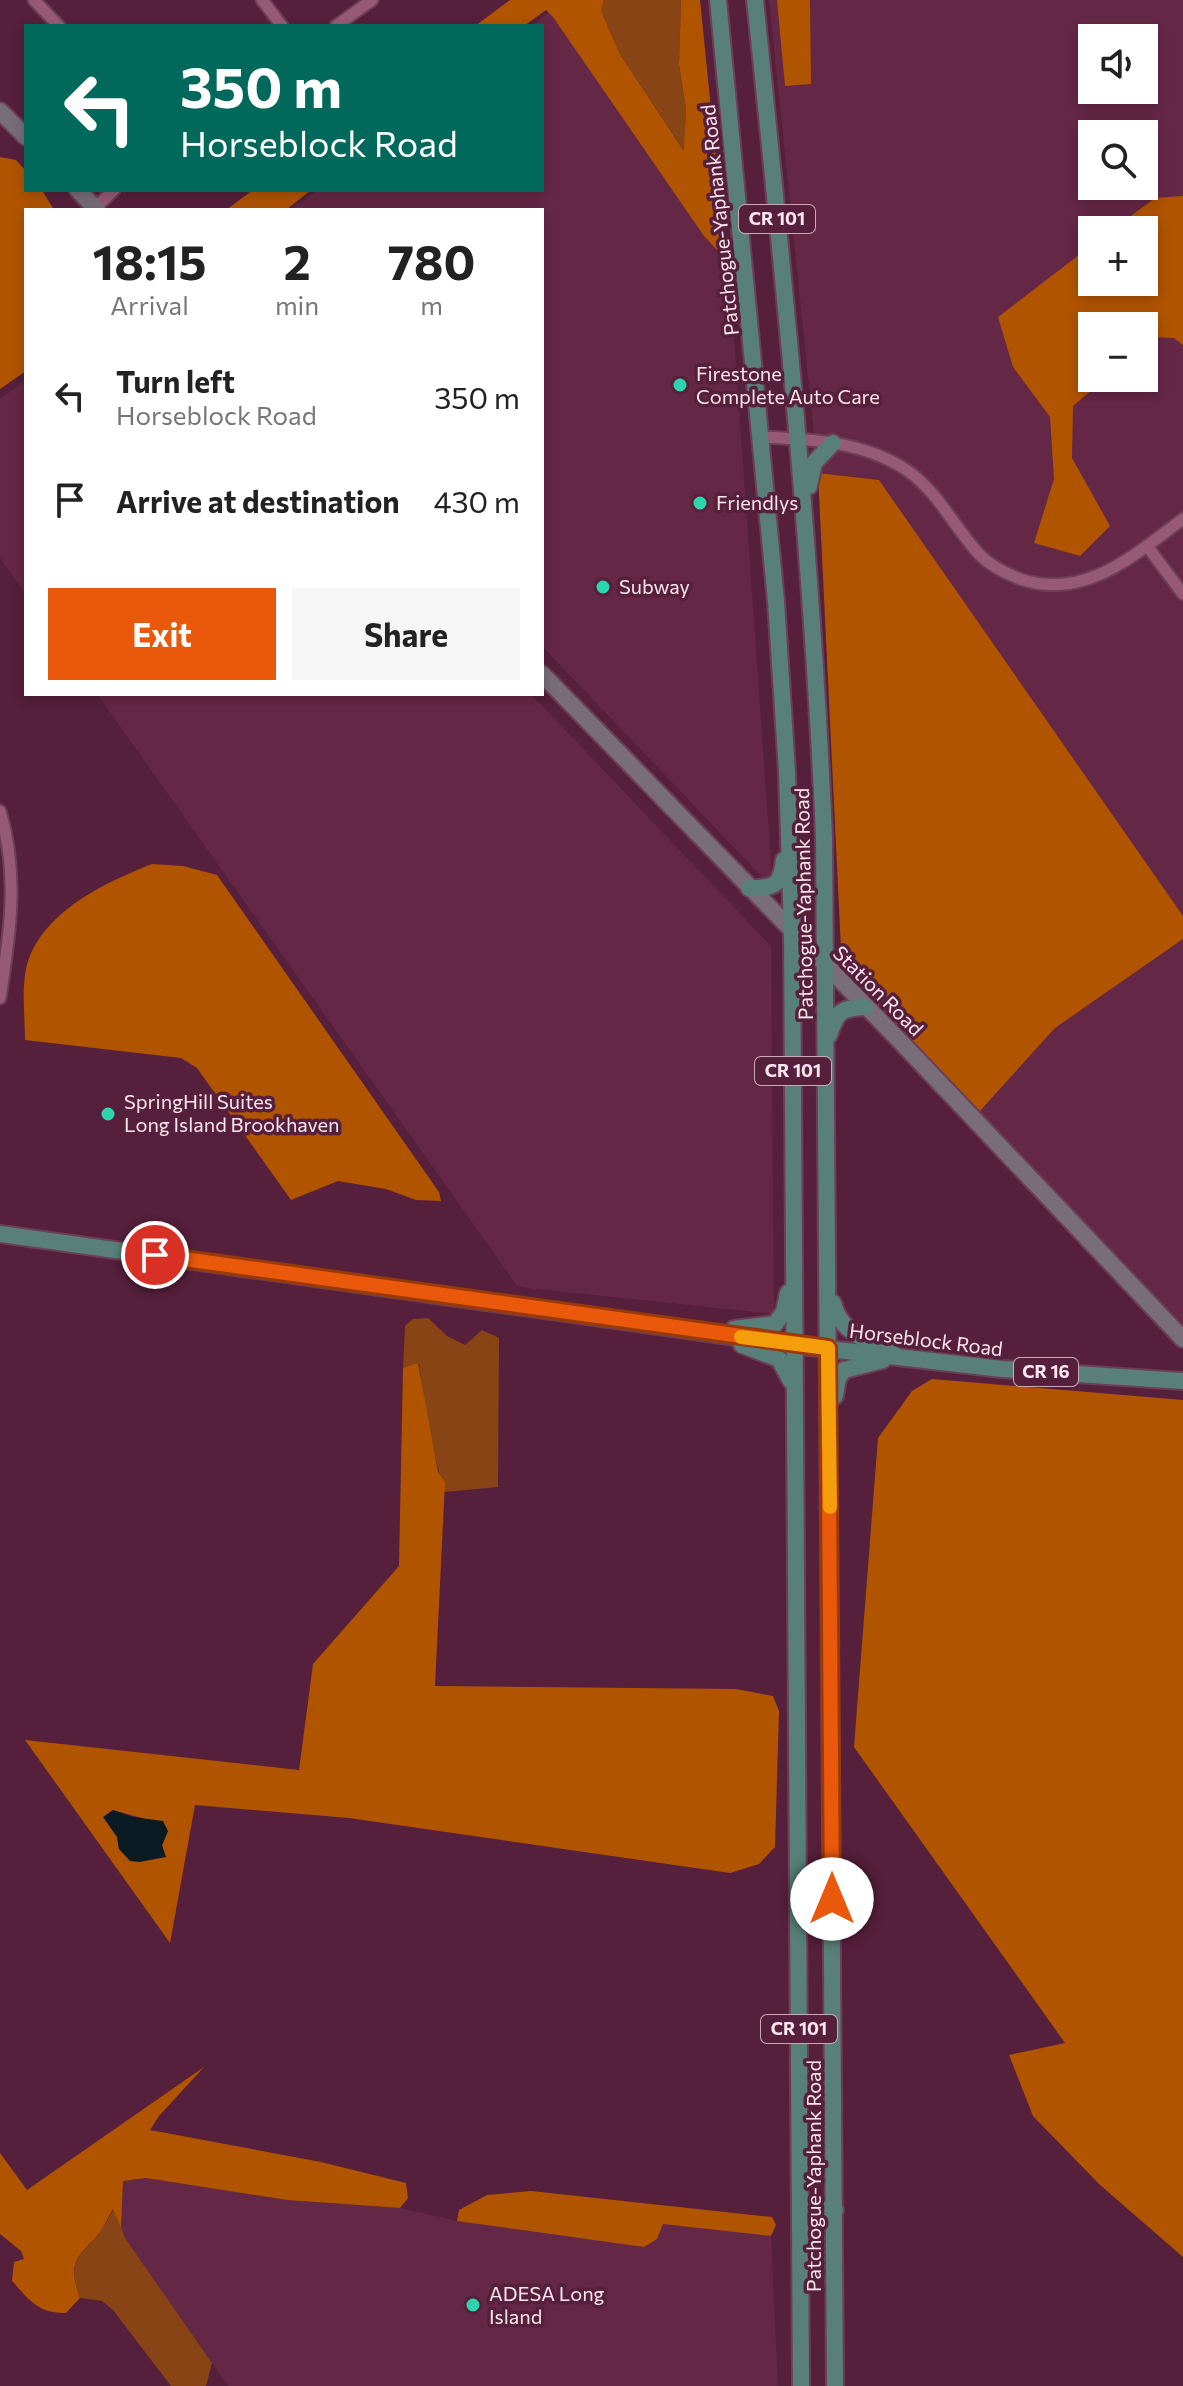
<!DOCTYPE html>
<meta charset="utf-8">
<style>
:root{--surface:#fff;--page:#f6f6f6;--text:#222;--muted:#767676;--accent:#ea580c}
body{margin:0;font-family:Commissioner,sans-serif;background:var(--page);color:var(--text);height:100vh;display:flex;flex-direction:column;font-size:30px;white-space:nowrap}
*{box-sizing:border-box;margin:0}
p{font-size:26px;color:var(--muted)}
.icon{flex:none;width:44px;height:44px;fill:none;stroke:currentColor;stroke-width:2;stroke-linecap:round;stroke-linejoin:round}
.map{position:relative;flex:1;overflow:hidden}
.panel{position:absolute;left:24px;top:208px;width:520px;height:488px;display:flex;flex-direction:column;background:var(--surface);border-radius:0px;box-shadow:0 4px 12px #0003}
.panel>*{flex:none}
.banner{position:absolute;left:24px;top:24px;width:520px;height:168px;border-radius:0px;box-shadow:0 4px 12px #0003;background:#00695c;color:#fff;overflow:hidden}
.fabs{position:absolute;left:1078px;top:24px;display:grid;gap:16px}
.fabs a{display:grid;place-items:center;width:80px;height:80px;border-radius:0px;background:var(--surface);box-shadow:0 4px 12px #0003;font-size:40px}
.pin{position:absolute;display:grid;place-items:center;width:68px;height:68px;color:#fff;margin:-34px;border:4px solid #fff;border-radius:50%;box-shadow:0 2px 8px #0007}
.me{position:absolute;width:88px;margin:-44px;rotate:0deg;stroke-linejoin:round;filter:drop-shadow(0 0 6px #0008)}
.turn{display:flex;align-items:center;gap:28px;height:168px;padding:0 24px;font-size:36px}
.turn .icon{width:104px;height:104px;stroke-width:2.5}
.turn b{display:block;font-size:56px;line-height:68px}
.eta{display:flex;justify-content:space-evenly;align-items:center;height:136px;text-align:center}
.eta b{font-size:48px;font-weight:700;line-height:56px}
.cta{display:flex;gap:16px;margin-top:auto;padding:16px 24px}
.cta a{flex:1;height:92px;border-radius:0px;background:var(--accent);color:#fff;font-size:32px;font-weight:700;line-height:92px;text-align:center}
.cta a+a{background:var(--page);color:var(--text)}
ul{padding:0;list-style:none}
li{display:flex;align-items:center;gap:24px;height:104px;padding:0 24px}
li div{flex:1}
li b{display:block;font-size:30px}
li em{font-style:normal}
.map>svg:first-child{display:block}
.built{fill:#652746;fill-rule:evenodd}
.green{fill:#884414}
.forest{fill:#b15400;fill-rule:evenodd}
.water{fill:#0a1b24}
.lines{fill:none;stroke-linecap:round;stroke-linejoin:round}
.minor-casing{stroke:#6c3e57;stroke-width:15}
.secondary-casing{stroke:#6c3e57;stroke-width:20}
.primary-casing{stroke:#6c3e57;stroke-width:20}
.minor{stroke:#975a76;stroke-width:11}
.secondary{stroke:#786d78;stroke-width:16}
.primary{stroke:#587f79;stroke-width:16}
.route-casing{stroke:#983908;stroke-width:20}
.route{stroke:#ea580c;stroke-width:14}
.slow{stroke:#f59e0b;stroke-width:14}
.poi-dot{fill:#2cd5ab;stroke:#561f3b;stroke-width:3}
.labels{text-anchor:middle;stroke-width:7;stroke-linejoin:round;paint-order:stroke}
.shield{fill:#561f3b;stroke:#caaab9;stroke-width:2}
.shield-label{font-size:18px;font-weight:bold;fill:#fce6ef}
.street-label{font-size:20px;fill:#fce6ef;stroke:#561f3b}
.poi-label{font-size:20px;fill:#fce6ef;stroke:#561f3b;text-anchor:start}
</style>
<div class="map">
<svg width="1183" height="2386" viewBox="0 0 1183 2386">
<rect width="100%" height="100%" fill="#561f3b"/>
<g class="built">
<path d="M769,0H1183V916L879,480L818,473ZM1092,38H1144V90H1092ZM1092,134H1144V186H1092ZM1092,230H1144V282H1092ZM1092,326H1144V378H1092Z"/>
<path d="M553,9L728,252L772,876L762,877L542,646V210H291L317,190H542V26H531Z"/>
<path d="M26,380V594L0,558V399Z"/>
<path d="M97,694H531L771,946L774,1314L518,1287Z"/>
<path d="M1183,939V1325L979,1112L1055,1028Z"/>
<path d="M146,2178L287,2200L400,2208L457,2221L663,2224L771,2236L778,2386H228L125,2238L121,2228L122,2181Z"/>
</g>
<g class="green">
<path d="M604,0H681L679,64L686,109L685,152L621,56L601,11Z"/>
<path d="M428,1318L447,1336L465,1345L482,1330L499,1338L498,1487L444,1492L429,1433L419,1364L403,1368L405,1326L413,1319Z"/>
<path d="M114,2208L125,2238L212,2363L206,2386H171L113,2310L102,2301L80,2298C68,2262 75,2261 97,2236C104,2228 109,2217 114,2208Z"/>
</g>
<g class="forest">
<path d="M510,0H604L601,11L621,56L684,151L686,109L679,64L681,0H700L725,248L717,250L704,236L553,17L546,10L524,26H475Z"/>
<path d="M777,0H810L811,84L785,86Z"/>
<path d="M0,157L16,160L26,171V190H42L54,210H26V371L0,389Z"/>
<path d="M253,190H311L286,210H226Z"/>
<path d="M1183,196V345L1174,338L1153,337L1144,345V326H1092V378H1106L1073,406L1072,458L1110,526L1080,556L1034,543L1054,479L1050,417L1013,367L998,317L1092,245V282H1144V230H1112L1155,198Z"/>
<path d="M818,473L879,480L1183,916V939L1055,1028L979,1112L842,970Z"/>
<path d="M152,864L183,866L217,875L439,1192L441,1201L416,1200L386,1189L338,1181L291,1200L197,1068L181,1058L25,1040C25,1011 19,975 33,949C55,906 109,881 152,864Z"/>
<path d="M418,1363L438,1472L445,1482L435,1686L736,1689L773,1696L779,1711L775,1847L759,1864L730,1873L349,1818L195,1805L170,1943L25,1740L299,1770L313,1664L399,1566L403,1368ZM113,1810C137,1818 147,1816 168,1831L157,1858L139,1862L119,1849Z"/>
<path d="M932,1379L1183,1400V2257L1099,2184L1033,2116L1009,2055L1065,2043L854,1747L878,1438L912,1391Z"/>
<path d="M204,2067L159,2116L150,2130L321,2162L406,2183L408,2198L400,2208L287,2200L146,2178L123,2181L121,2228L113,2209C108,2218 103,2229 97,2236C74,2261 68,2263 80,2298L66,2313C38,2313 30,2301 12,2281L14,2262L24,2259L21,2251L0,2234V2153L27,2190Z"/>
<path d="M531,2191L772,2217L776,2225L771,2236L663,2224L657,2239L644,2247L457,2221L459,2210L487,2195Z"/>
</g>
<path class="water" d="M113,1810L133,1817L163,1821L168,1831L162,1845L166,1857L139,1862L130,1861L119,1849L117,1837L103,1817Z"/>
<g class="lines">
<defs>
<g id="minor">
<path d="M34,0L59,26"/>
<path d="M262,0L282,26"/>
<path d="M336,26L372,0"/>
<path d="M95,208L114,190"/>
<path d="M762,437C811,439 866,442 908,471C938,492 954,527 979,554C990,566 1005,573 1020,579C1085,601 1134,555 1183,519"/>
<path d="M1147,546L1183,594"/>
<path d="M0,811C19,874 10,934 0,998"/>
</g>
<g id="secondary">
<path d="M0,111L26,137"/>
<path d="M78,190L97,210"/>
<path d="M542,674L899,1040L1183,1339"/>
</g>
<g id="primary">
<path d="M718,0L776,601L787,772L792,932L801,2386"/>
<path d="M755,0C784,278 812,557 824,837L835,2386"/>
<path d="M809,486L814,463L833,443"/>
<path d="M749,888C774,888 781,886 784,860"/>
<path d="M829,1035C837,1012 840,1008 865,1007"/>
<path d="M0,1234L794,1345L1002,1369L1183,1381"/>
<path d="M833,1303C841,1334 867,1339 892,1352"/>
<path d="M734,1329L775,1324L784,1312L788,1293"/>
<path d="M742,1345L779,1359L791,1381"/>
<path d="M835,1396L838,1378L844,1370L883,1360"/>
<path d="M798,1898L832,1899"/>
<path d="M800,2209L835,2210"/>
</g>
</defs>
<use href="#minor" class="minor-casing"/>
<use href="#secondary" class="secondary-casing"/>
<use href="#primary" class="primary-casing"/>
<use href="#minor" class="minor"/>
<use href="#secondary" class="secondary"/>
<use href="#primary" class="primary"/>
</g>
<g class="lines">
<defs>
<path id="route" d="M155,1255L828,1348L832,1899"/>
</defs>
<use href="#route" class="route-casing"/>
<use href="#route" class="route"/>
<path class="slow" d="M741,1337L828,1348L830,1507"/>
</g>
<g class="poi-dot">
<circle cx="680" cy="385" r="8"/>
<circle cx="700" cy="503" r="8"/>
<circle cx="603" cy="587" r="8"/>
<circle cx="108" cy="1114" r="8"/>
<circle cx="473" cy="2305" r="8"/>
</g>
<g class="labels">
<g class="shield">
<rect x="739" y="205" width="76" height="28" rx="6"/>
<rect x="755" y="1057" width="76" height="28" rx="6"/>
<rect x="1014" y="1358" width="64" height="28" rx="6"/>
<rect x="761" y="2015" width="76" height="28" rx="6"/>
</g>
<g class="shield-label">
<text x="777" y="225">CR 101</text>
<text x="793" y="1077">CR 101</text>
<text x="1046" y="1378">CR 16</text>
<text x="799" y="2035">CR 101</text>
</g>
<g class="street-label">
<text transform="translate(720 220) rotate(-96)" y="7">Patchogue-Yaphank Road</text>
<text transform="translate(804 904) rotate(-91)" y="7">Patchogue-Yaphank Road</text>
<text transform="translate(878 991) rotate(45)" y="7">Station Road</text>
<text transform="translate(926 1340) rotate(7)" y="7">Horseblock Road</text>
<text transform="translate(814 2176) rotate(-90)" y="7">Patchogue-Yaphank Road</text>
</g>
<g class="poi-label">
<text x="696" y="381">Firestone<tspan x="696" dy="23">Complete Auto Care</tspan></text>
<text x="716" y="510">Friendlys</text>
<text x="619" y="594">Subway</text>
<text x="124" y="1109">SpringHill Suites<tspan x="124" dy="23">Long Island Brookhaven</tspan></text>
<text x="489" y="2301">ADESA Long<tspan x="489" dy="23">Island</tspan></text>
</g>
</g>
</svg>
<div class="fabs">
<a><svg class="icon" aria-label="sound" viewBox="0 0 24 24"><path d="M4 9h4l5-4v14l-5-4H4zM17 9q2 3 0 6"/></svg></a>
<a><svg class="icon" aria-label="search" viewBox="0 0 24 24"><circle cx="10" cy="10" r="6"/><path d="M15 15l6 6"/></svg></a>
<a>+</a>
<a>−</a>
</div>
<div class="pin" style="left:155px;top:1255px;background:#d93025"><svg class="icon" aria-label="arrive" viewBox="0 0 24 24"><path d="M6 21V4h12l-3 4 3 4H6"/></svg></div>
<svg class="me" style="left:832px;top:1899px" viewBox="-20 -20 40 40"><circle r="19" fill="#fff"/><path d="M0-13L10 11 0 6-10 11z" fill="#ea580c"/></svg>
<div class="banner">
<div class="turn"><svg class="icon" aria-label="left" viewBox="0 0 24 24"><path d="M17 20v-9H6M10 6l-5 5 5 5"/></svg><div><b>350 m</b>Horseblock Road</div></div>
</div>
<section class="panel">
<div class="eta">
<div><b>18:15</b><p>Arrival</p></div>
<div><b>2</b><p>min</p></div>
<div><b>780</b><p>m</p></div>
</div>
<ul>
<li><svg class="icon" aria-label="left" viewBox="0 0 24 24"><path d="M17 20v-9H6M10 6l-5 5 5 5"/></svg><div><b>Turn left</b><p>Horseblock Road</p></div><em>350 m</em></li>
<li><svg class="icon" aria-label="arrive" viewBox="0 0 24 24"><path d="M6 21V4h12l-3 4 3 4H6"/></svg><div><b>Arrive at destination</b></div><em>430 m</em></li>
</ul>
<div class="cta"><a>Exit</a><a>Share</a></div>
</section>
</div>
